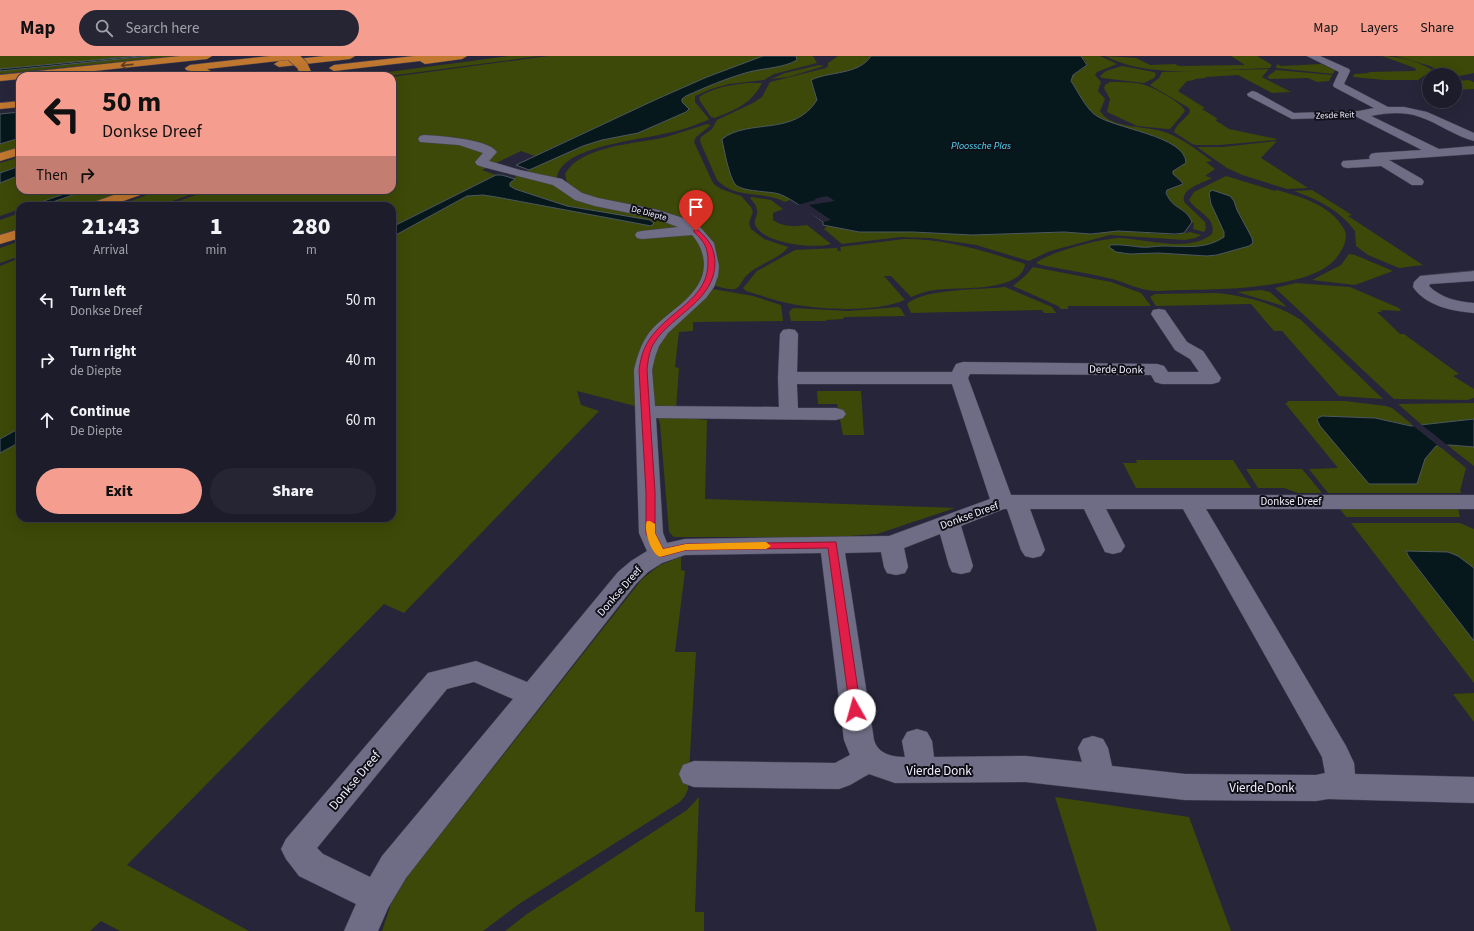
<!DOCTYPE html>
<style>
:root{--surface:#1d1c2b;--page:#252533;--text:#f1f3f6;--muted:#a0a1a9;--line:#3b3a47;--accent:#f59d8e}
body{margin:0;font-family:"Source Sans 3",sans-serif;background:var(--page);color:var(--text);height:100vh;display:flex;flex-direction:column;font-size:15px;white-space:nowrap}
*{box-sizing:border-box;margin:0}
p{font-size:13px;color:var(--muted)}
.icon{flex:none;width:22px;height:22px;fill:none;stroke:currentColor;stroke-width:2;stroke-linecap:round;stroke-linejoin:round}
.map{position:relative;flex:1;overflow:hidden}
.drawer{position:absolute;left:16px;top:146px;width:380px;height:320px;display:flex;flex-direction:column;background:var(--surface);border-radius:12px;box-shadow:0 4px 16px #0002,0 0 0 1px var(--line)}
.drawer>*{flex:none}
.top-card{position:absolute;left:16px;top:16px;width:380px;height:122px;border-radius:12px;box-shadow:0 4px 16px #0002,0 0 0 1px var(--line);background:#f59d8e;color:#111;overflow:hidden}
.controls{position:absolute;left:1422px;top:12px;display:grid;gap:8px}
.controls a{display:grid;place-items:center;width:40px;height:40px;border-radius:50%;background:var(--surface);box-shadow:0 4px 16px #0002,0 0 0 1px var(--line);font-size:20px}
.pin{position:absolute;display:grid;place-items:center;width:34px;height:34px;color:#fff;margin:-41px -17px;border-radius:50% 50% 50% 0;rotate:-45deg;box-shadow:0 0 4px #0007}
.pin .icon{rotate:45deg}
.me{position:absolute;width:44px;margin:-22px;rotate:353deg;stroke-linejoin:round;filter:drop-shadow(0 0 3px #0008)}
.turn{display:flex;align-items:center;gap:14px;height:84px;padding:0 20px;font-size:18px}
.turn .icon{width:52px;height:52px;stroke-width:2.5}
.turn b{display:block;font-size:28px;line-height:34px}
.then{display:flex;align-items:center;height:38px;padding:0 20px;background:#0003;gap:8px;font-size:15px}
.eta{display:flex;justify-content:space-evenly;align-items:center;height:68px;text-align:center}
.eta b{font-size:24px;font-weight:800;line-height:28px}
.button{display:flex;gap:8px;margin-top:auto;padding:8px 20px}
.button a{flex:1;height:46px;border-radius:24px;background:var(--accent);color:#111;font-size:16px;font-weight:800;line-height:46px;text-align:center}
.button a+a{background:var(--page);color:var(--text)}
ul{padding:0;list-style:none}
li{display:flex;align-items:center;gap:12px;height:60px;padding:0 20px}
li div{flex:1}
li b{display:block;font-size:15px}
li em{font-style:normal}
header{display:flex;align-items:center;gap:24px;box-sizing:border-box;height:56px;padding:0 20px;background:var(--accent);color:#111}
header strong{font-size:19px}
nav{display:flex;gap:22px;margin-inline-start:auto;font-size:14px}
.search{width:280px;height:36px;background:var(--page);display:flex;align-items:center;gap:10px;box-sizing:border-box;padding:0 14px;border-radius:22px;color:var(--muted);font-size:15px}
.map>svg:first-child{display:block}
.green{fill:#3d4908;fill-rule:evenodd}
.water{fill:#07181c;stroke:#4d5860}
.pier{fill:#272539}
.lines{fill:none;stroke-linecap:round;stroke-linejoin:round}
.minor-casing{stroke:#464355;stroke-width:1}
.highway-casing{stroke:#464355;stroke-width:1}
.minor{fill:#6f6d85;fill-rule:evenodd}
.highway{fill:#c0772f;fill-rule:evenodd}
.highway-bridge-casing{stroke:#464355;stroke-width:12;stroke-linecap:butt}
.highway-bridge{stroke:#c0772f;stroke-width:11}
.oneway{stroke:#5f3e22}
.route{fill:#e11d48;stroke:#92132f}
.slow{fill:#f59e0b}
.labels{text-anchor:middle;stroke-width:4;stroke-linejoin:round;paint-order:stroke}
.far-street-label{font-size:9px;fill:#f0effd;stroke:#100f18}
.far-water-label{font-size:10px;font-style:italic;fill:#50d8f4;stroke:#100f18}
.street-label{font-size:11px;fill:#f0effd;stroke:#100f18}
.near-street-label{font-size:13px;fill:#f0effd;stroke:#100f18}
</style>
<header>
<strong>Map</strong>
<div class="search"><svg class="icon" aria-label="search" viewBox="0 0 24 24"><circle cx="10" cy="10" r="6"/><path d="M15 15l6 6"/></svg>Search here</div>
<nav><a>Map</a><a>Layers</a><a>Share</a></nav>
</header>
<div class="map">
<svg width="1474" height="875" viewBox="0 0 1474 875">
<rect width="100%" height="100%" fill="#272539"/>
<g class="green">
<path d="M0,0H139L0,13Z"/>
<path d="M150,0H178L0,18V15Z"/>
<path d="M509,0H540L389,20H358Z"/>
<path d="M548,0H763C685,30 610,64 535,100L521,95L482,114L496,119L392,171V150H165L209,134H392V21Z"/>
<path d="M796,0H813L817,7L774,18L764,24L729,28L711,33L695,40V46L709,63L708,64C693,70 679,75 663,78C640,84 555,91 557,125L522,117L583,90L602,84L638,77L660,68L689,54L682,46V43L686,40C706,31 727,22 749,16C765,12 781,10 797,4Z"/>
<path d="M838,0H871L862,10L812,28L817,44C794,81 749,62 722,83C724,93 729,120 735,128C740,135 771,135 780,138C783,139 787,142 790,144L785,146C763,134 736,144 717,124L702,90L700,85L701,81L712,73L717,64L753,47L762,41L770,26L826,12L828,10V7Z"/>
<path d="M1081,0H1100L1117,8L1097,16L1095,19L1101,26L1098,35L1105,43L1100,55C1111,74 1149,69 1167,77C1183,83 1198,95 1212,105L1206,106L1215,113L1205,120L1212,122C1203,127 1178,133 1185,147L1205,166L1206,172L1204,176L1193,173L1194,167L1192,166L1189,160L1184,155L1172,148L1166,137L1167,134L1179,130L1181,125L1173,118V115L1182,110L1186,102C1165,71 1121,79 1094,58C1086,52 1077,34 1071,25L1073,19L1084,12L1086,5Z"/>
<path d="M1106,0L1136,2L1150,9L1175,8L1179,10L1245,9L1231,0H1257L1272,9L1270,12C1223,13 1148,24 1106,0Z"/>
<path d="M1382,0C1397,0 1417,5 1431,13V15L1418,24H1384L1353,21L1354,18L1370,17L1367,16L1414,15L1416,14L1415,12Z"/>
<path d="M1396,0H1474V17L1455,21V19H1431L1436,16V13L1430,10Z"/>
<path d="M1277,8L1281,10L1321,8L1335,14L1333,18L1276,12Z"/>
<path d="M819,9L824,10L788,21L771,23L785,17Z"/>
<path d="M1122,10L1154,16L1156,18L1154,22L1144,27L1102,22L1100,20L1106,15Z"/>
<path d="M1269,13L1262,21L1291,36L1272,37L1238,19L1205,21L1206,22L1194,23L1195,24L1187,25L1178,35L1205,52L1202,53L1218,63L1215,64L1229,73L1277,83L1275,84L1220,89H1196L1192,88L1174,76C1177,67 1186,63 1190,56L1189,52L1150,29L1159,22L1162,16Z"/>
<path d="M1276,14L1332,19L1329,25L1317,26L1308,22L1270,23L1267,21Z"/>
<path d="M1469,24L1474,26V33L1455,34V25Z"/>
<path d="M1110,26C1120,26 1131,26 1141,28C1151,30 1182,46 1185,55L1170,73H1167L1137,70L1107,56L1110,43L1104,32L1105,29Z"/>
<path d="M747,27H762C751,48 737,53 715,62L711,61L700,45L699,41C714,31 731,29 747,27Z"/>
<path d="M707,68L711,69L696,81L694,86L712,125L715,129L721,133L741,140L751,151L753,156L749,167L751,173L764,183L788,191C783,201 756,209 747,219C743,222 740,232 735,233C728,234 720,231 713,229L700,174L584,139L567,127L565,118C581,89 637,88 666,81C680,77 694,72 707,68Z"/>
<path d="M20,82V91L0,98V88Z"/>
<path d="M1277,85L1261,102L1308,132L1287,133L1242,119L1227,112L1197,91H1223Z"/>
<path d="M20,101V110L0,117V107Z"/>
<path d="M20,119V134H76L29,150H20V153L0,160V127Z"/>
<path d="M517,119L553,128L664,163L694,178L707,195L702,231L655,275L639,351L577,335L581,349L599,355L404,557L384,548L127,809L249,875H120L101,865L90,875H0V397L20,386V462H392V181L467,140L483,139L496,141L646,169L653,166L567,150L515,133L510,130V127Z"/>
<path d="M1226,120L1275,135L1277,134C1301,141 1331,149 1344,173C1349,182 1343,193 1337,201C1314,233 1218,234 1180,234C1170,234 1158,236 1147,234C1135,232 1124,226 1112,223C1089,217 1065,214 1041,209L1036,207C1049,196 1103,182 1120,182C1147,183 1189,197 1212,178C1217,161 1196,156 1189,144L1194,136ZM1209,143L1234,145L1249,190L1217,199L1207,200L1174,197L1122,198C1128,195 1136,191 1143,191C1169,190 1201,197 1224,181V176Z"/>
<path d="M87,134H129L83,150H41Z"/>
<path d="M160,134H203L159,150H117Z"/>
<path d="M1312,134L1352,159L1348,160L1423,209L1399,212L1368,199L1356,190L1355,175C1339,154 1319,144 1294,135Z"/>
<path d="M752,141L771,144L783,153L773,157V164C783,171 795,171 807,169L831,188C815,193 768,188 757,172C749,162 766,159 750,142Z"/>
<path d="M20,157V172L0,179V164Z"/>
<path d="M827,170L859,176H913L972,179L1064,176L1091,178L1118,175L1176,179L1190,176L1201,179L1195,182L1185,184L1110,179L1050,195L1029,205L976,189L930,182L900,181L842,188L824,173Z"/>
<path d="M904,183C947,183 985,195 1025,208C1022,237 955,231 935,234C926,235 919,238 911,241L891,220H884L905,244C875,256 829,254 797,249C780,246 763,240 746,235L743,232L757,215L795,194L837,192L838,195H841L840,191Z"/>
<path d="M20,185V200L0,207V192Z"/>
<path d="M1349,198L1355,199L1393,215L1355,229L1312,224L1341,209Z"/>
<path d="M20,202V372L0,383V210Z"/>
<path d="M1033,211L1111,226L1141,237L1151,250H1068V253H1061L1058,250L1013,230L1025,220Z"/>
<path d="M1296,227L1350,231L1399,252L1401,255L1380,254L1382,256H1377L1400,278H1404L1459,318L1453,320L1474,333V342L1467,344L1394,343L1275,232Z"/>
<path d="M1005,231L1052,251L1056,257H1044L1042,254L911,257L907,248C925,232 980,234 1005,231Z"/>
<path d="M713,233L753,240L781,249L783,265L693,266V275L679,276L675,311L679,312L676,353L653,349L647,314L655,288L709,234Z"/>
<path d="M1261,234L1270,236L1287,251L1237,236Z"/>
<path d="M1214,237C1245,239 1275,248 1301,264L1383,343L1339,340L1282,275H1274L1251,248L1156,250L1150,241L1155,238Z"/>
<path d="M898,251L901,253L905,260L844,261L843,263L826,264V265H791L789,256L793,252L848,255Z"/>
<path d="M817,335H861L864,379H843L837,348H818Z"/>
<path d="M1287,345H1345L1386,350L1392,352L1414,370L1375,362L1356,361L1317,364L1369,428H1417L1425,403L1436,390H1439L1466,412L1460,435L1462,437H1328L1309,413L1338,412L1285,347H1288Z"/>
<path d="M1474,347V363L1422,369L1398,348Z"/>
<path d="M657,359L707,364L705,443L955,452L877,478L835,481H674L669,476L660,368Z"/>
<path d="M1447,389L1474,391V410Z"/>
<path d="M1136,404H1233L1251,432H1136L1123,407H1137Z"/>
<path d="M1246,413H1302L1322,437H1298L1284,432H1258Z"/>
<path d="M1458,452L1460,461H1346L1340,453Z"/>
<path d="M1351,467H1460L1474,473V512L1458,500L1406,495L1409,501L1474,585V627Z"/>
<path d="M681,501V514L685,515L675,596H696L688,733L685,740L680,746L519,848L483,875H382L391,848L408,820L642,523L660,509Z"/>
<path d="M1474,637V666L1453,638Z"/>
<path d="M699,741L695,856H704V875H505L527,858L687,754Z"/>
<path d="M1055,741L1189,761L1231,875H1097Z"/>
</g>
<g class="water">
<path d="M139,0H150L0,15V13Z"/>
<path d="M763,0H796L797,4C784,12 764,12 749,16C727,22 706,31 686,40L682,43V46L689,53L686,56L638,77L602,84L583,90L529,114L516,109L657,43L707,21Z"/>
<path d="M871,0H1081L1087,9L1073,19L1071,25C1077,34 1086,52 1094,58C1112,73 1186,79 1186,107L1173,115V118L1181,125L1183,128L1167,134L1166,137C1174,155 1185,150 1192,166L1184,177L1175,178L1118,175L1091,178L1064,176L972,179L913,176H859L823,169V166C812,158 791,142 779,138C770,135 741,136 735,128C729,120 724,94 722,83C749,62 794,81 817,44L811,24C830,15 859,19 871,0Z"/>
<path d="M20,56V82L0,88V58Z"/>
<path d="M20,110V119L0,127V117Z"/>
<path d="M496,119H502L515,123L510,127V130L515,133L567,150L650,164L654,167L651,170L646,169L496,141L483,139L467,140L392,181V171Z"/>
<path d="M76,134H87L41,150H29Z"/>
<path d="M1212,134L1230,140L1234,145L1237,154L1252,182L1253,187L1249,190L1217,199L1207,200L1158,197L1130,198L1116,196L1109,191L1110,189C1120,188 1130,190 1140,191C1148,192 1155,190 1162,190C1184,190 1205,194 1224,181V176L1211,148L1209,137Z"/>
<path d="M1322,360L1375,362L1411,370L1474,363V391L1450,389L1436,390L1425,403L1417,428H1369L1320,370L1317,364L1318,362Z"/>
<path d="M20,372V386L0,397V383Z"/>
<path d="M1406,495L1448,496L1458,500L1474,512V585L1409,501Z"/>
</g>
<g class="pier">
<path d="M827,140L835,145L809,149L831,164L824,166L797,149L816,144L814,143Z"/>
<path d="M1419,367L1422,369L1451,392H1441L1411,368Z"/>
</g>
<g class="lines">
<defs>
<g id="minor">
<path d="M1307,0H1320L1349,13L1350,15L1344,28L1388,51H1404L1427,56L1474,77V85C1455,80 1438,67 1420,61C1404,55 1387,57 1371,60L1439,93L1474,90V98L1389,104L1422,123L1424,126L1422,129H1412L1381,110L1347,112L1343,111L1341,108L1343,105L1370,103L1369,101L1371,98L1375,97L1422,94L1357,61L1292,63L1248,40L1247,38L1252,35L1256,36L1294,57L1359,55L1374,52L1334,31L1333,29L1339,16Z"/>
<path d="M424,79C440,80 488,83 497,96L489,105L520,114L562,123L582,137L598,142L658,154L683,162L700,171L714,187L719,210L718,220L714,231L706,242L668,277L659,290L655,301L652,314L655,350L779,351L778,322L780,278L783,274L789,273L795,274L798,278L797,316H952L956,308L963,306L1157,308L1164,310L1168,316H1199L1190,303L1175,294L1151,258L1153,254L1159,253L1165,254L1187,286L1203,295L1221,322L1219,326L1212,328H1162L1155,326L1151,319L970,318L968,322L1011,439H1474V453H1206L1346,690L1354,707L1355,718L1474,721V747L1328,743L1316,745L1185,744L1026,726L895,727L869,718L850,729L839,733L694,731L683,727L679,718L683,709L694,705L835,707L850,699L844,684L821,497L685,499L662,507L648,516L636,528L406,822L388,852L378,875H344L356,848L299,820L286,803L281,793L286,783L428,617L476,605L527,626L618,516L631,505L647,495L639,477L634,314C637,301 641,288 649,277C667,254 705,240 704,207C703,195 699,187 692,179L642,183L637,182L635,179L637,176L642,175L678,171L654,162L595,150L575,144L553,129L483,111L477,109L475,106L483,97L459,89L420,86L418,83L420,80ZM797,328H952L990,443L889,480L685,483L667,487L663,477L656,362L836,364L843,362L846,358L843,354L836,352H798ZM1004,453H1007L1021,494L1025,500L1033,502L1041,500L1045,494L1030,453H1084L1105,496L1113,498L1121,496L1125,490L1106,453H1183L1322,701L1325,717L1316,719L1185,718L1112,710L1108,692L1103,683L1093,680L1083,683L1078,692L1082,706L1026,700L934,701L932,685L927,676L917,673L907,676L902,685L905,701C892,701 878,698 874,684L845,497L881,496L884,511L887,517L896,519L905,517L908,511L904,492L940,478L949,510L952,516L961,518L970,516L973,510L961,470ZM474,626L513,643L382,800L370,821L323,798L317,792L447,633Z"/>
<path d="M1474,215V225L1430,228L1429,230C1441,242 1458,246 1474,247V257C1452,255 1426,250 1413,231L1414,226L1420,220Z"/>
</g>
<g id="highway">
<path d="M180,0H212L207,3L47,20H20V23L0,25V19Z"/>
<path d="M270,0H300L295,3L207,13L212,16L207,19L168,20L173,17L191,15L186,14L185,12L190,9Z"/>
<path d="M324,0H355L350,3L279,11L274,8L279,5Z"/>
<path d="M414,0H467L462,3L425,8L420,5L334,15L329,12L334,9Z"/>
<path d="M20,45V51L0,53V47Z"/>
<path d="M20,91V99L0,105V97Z"/>
<path d="M128,134H148L146,137L109,150H89L91,147Z"/>
<path d="M20,173V182L0,188V179Z"/>
</g>
</defs>
<use href="#minor" class="minor-casing"/>
<use href="#highway" class="highway-casing"/>
<use href="#minor" class="minor"/>
<use href="#highway" class="highway"/>
<defs>
<path id="highway-bridge" d="M292,0L302,9L307,20"/>
</defs>
<use href="#highway-bridge" class="highway-bridge-casing"/>
<use href="#highway-bridge" class="highway-bridge"/>
</g>
<defs><path id="oneway-shaft" d="M-6 0H5M1.5-3L5.5 0L1.5 3" fill="none" stroke-width="1.6" stroke-linecap="round" stroke-linejoin="round"/></defs>
<use class="oneway" href="#oneway-shaft" transform="translate(127 9) rotate(174)"/>
<path class="route" d="M694,174H698C709,184 714,191 715,205C716,245 672,258 654,287C649,295 648,305 647,314L655,436V477L663,493L686,488L836,486L861,654L860,657L855,659L851,657L850,654L828,492L686,494L660,501L655,497L646,477V436L639,314C641,299 645,287 656,275C676,252 709,240 708,205C708,192 704,185 694,176Z"/>
<path class="slow" d="M647,465H650L655,468V477L663,493L686,488L766,486L771,490L766,493L686,494L660,501C651,498 643,473 647,465Z"/>
<g class="labels">
<g class="far-street-label">
<text transform="translate(1335 59) rotate(-2)" y="3">Zesde Reit</text>
<text transform="translate(649 157) rotate(15)" y="3">De Diepte</text>
</g>
<g class="far-water-label">
<text x="981" y="93">Ploossche Plas</text>
</g>
<g class="street-label">
<text transform="translate(1116 313) rotate(1)" y="4">Derde Donk</text>
<text x="1291" y="449">Donkse Dreef</text>
<text transform="translate(969 459) rotate(-20)" y="4">Donkse Dreef</text>
<text transform="translate(619 535) rotate(-49)" y="4">Donkse Dreef</text>
</g>
<g class="near-street-label">
<text x="939" y="719">Vierde Donk</text>
<text transform="translate(354 724) rotate(-50)" y="5">Donkse Dreef</text>
<text x="1262" y="736">Vierde Donk</text>
</g>
</g>
</svg>
<div class="controls">
<a><svg class="icon" aria-label="sound" viewBox="0 0 24 24"><path d="M4 9h4l5-4v14l-5-4H4zM17 9q2 3 0 6"/></svg></a>
</div>
<div class="pin" style="left:696px;top:175px;background:#d93025"><svg class="icon" aria-label="arrive" viewBox="0 0 24 24"><path d="M6 21V4h12l-3 4 3 4H6"/></svg></div>
<svg class="me" style="left:855px;top:654px" viewBox="-20 -20 40 40"><circle r="19" fill="#fff"/><path d="M0-13L10 11 0 6-10 11z" fill="#e11d48"/></svg>
<div class="top-card">
<div class="turn"><svg class="icon" aria-label="left" viewBox="0 0 24 24"><path d="M17 20v-9H6M10 6l-5 5 5 5"/></svg><div><b>50 m</b>Donkse Dreef</div></div>
<div class="then">Then<svg class="icon" aria-label="right" viewBox="0 0 24 24"><path d="M7 20v-9h11M14 6l5 5-5 5"/></svg></div>
</div>
<section class="drawer">
<div class="eta">
<div><b>21:43</b><p>Arrival</p></div>
<div><b>1</b><p>min</p></div>
<div><b>280</b><p>m</p></div>
</div>
<ul>
<li><svg class="icon" aria-label="left" viewBox="0 0 24 24"><path d="M17 20v-9H6M10 6l-5 5 5 5"/></svg><div><b>Turn left</b><p>Donkse Dreef</p></div><em>50 m</em></li>
<li><svg class="icon" aria-label="right" viewBox="0 0 24 24"><path d="M7 20v-9h11M14 6l5 5-5 5"/></svg><div><b>Turn right</b><p>de Diepte</p></div><em>40 m</em></li>
<li><svg class="icon" aria-label="ahead" viewBox="0 0 24 24"><path d="M12 20V5M6 11l6-6 6 6"/></svg><div><b>Continue</b><p>De Diepte</p></div><em>60 m</em></li>
</ul>
<div class="button"><a>Exit</a><a>Share</a></div>
</section>
</div>
